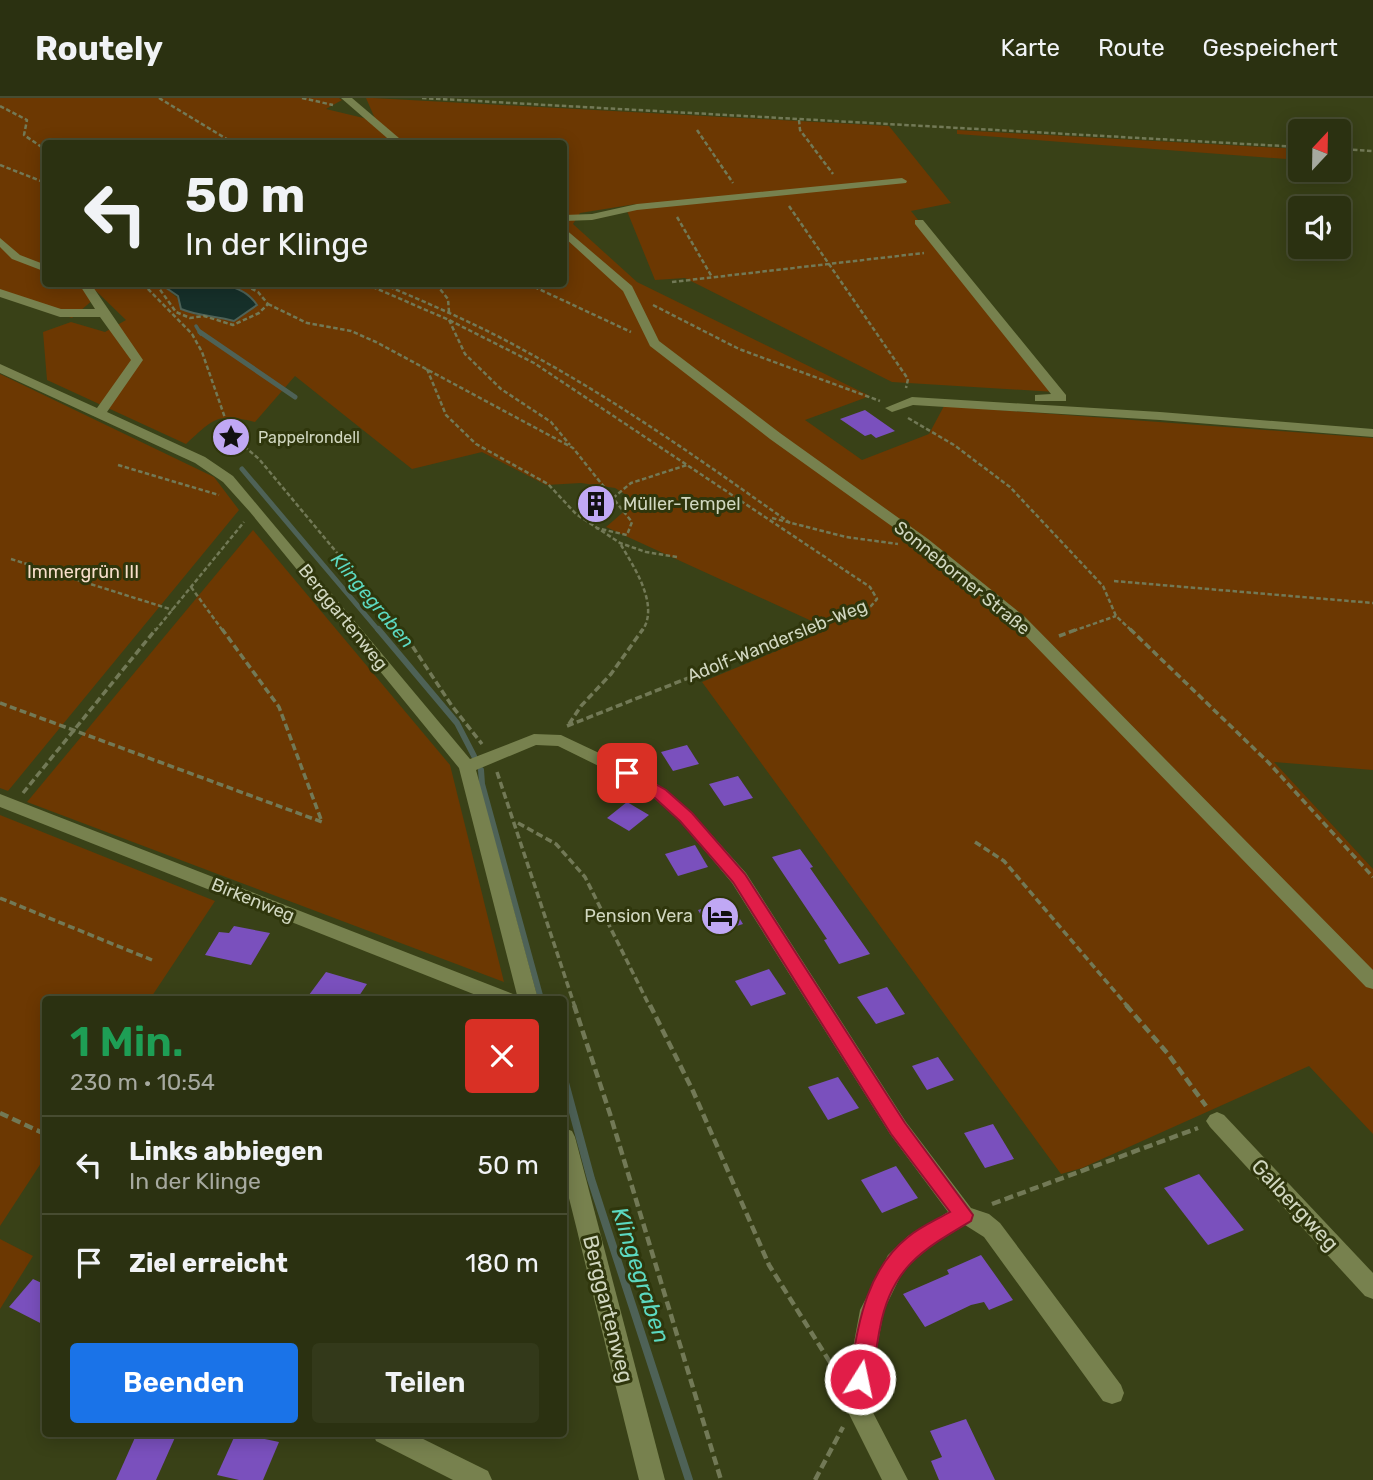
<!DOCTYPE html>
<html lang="de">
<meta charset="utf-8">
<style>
:root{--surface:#2b3111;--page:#33391a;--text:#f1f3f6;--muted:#a6a99f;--line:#474c31;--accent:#1a73e8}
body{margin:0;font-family:Rubik,sans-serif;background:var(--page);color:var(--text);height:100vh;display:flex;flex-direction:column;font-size:26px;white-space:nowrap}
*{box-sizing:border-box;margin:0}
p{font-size:23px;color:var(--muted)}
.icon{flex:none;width:38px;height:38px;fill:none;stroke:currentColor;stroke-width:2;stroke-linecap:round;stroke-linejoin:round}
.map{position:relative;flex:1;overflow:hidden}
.drawer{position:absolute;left:42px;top:898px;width:525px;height:441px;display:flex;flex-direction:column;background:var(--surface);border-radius:7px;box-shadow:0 4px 18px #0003,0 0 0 2px var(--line)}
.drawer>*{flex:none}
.guide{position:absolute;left:42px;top:42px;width:525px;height:147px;border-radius:7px;box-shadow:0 4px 18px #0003,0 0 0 2px var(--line);background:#2b3111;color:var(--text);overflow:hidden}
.needle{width:46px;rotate:22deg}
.controls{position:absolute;left:1288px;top:21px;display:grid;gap:14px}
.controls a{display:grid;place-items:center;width:63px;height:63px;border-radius:7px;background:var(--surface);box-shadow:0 4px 18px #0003,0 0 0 2px var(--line);font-size:35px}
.pin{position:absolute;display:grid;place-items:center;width:60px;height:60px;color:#fff;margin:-30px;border-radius:14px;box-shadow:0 4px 10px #0006}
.me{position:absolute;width:77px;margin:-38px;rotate:10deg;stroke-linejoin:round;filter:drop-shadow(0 0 5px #0008)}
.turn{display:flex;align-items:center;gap:24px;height:147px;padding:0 28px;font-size:32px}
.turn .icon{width:91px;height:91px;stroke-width:2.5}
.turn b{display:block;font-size:49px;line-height:60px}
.round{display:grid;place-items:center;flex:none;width:74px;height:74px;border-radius:7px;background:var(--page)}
.overview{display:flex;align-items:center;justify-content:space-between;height:119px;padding:0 28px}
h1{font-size:42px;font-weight:600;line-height:52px;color:#1e9e55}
.action{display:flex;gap:14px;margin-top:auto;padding:14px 28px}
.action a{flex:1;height:80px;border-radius:7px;background:var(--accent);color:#fff;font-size:28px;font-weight:600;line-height:80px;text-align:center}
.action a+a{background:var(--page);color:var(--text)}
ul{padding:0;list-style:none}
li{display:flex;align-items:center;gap:21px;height:98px;padding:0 28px;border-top:2px solid var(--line)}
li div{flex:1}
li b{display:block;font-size:26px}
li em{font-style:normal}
header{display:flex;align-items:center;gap:42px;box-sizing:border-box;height:98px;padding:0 35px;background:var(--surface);border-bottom:2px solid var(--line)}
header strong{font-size:33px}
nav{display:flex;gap:38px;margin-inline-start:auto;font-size:24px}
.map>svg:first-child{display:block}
.green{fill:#6c3802;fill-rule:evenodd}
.water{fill:#16302a;stroke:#4e6257;stroke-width:2}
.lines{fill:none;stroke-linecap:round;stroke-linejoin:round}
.stream-far3{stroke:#4e6257;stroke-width:3.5}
.stream-far2{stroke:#4e6257;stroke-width:5}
.stream-far1{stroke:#4e6257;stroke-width:6}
.stream{stroke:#4e6257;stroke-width:8}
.building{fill:#7a50bd}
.path-far2{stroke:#727956;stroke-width:2.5;stroke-dasharray:4.5 2.5;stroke-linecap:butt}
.path-far1{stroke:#727956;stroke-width:3.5;stroke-dasharray:7 3.5;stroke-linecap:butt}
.path{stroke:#727956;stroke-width:4.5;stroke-dasharray:9 4.5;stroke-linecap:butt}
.minor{fill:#77814e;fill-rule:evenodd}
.route{fill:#e11d48;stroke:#92132f;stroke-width:2}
.labels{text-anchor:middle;stroke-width:6;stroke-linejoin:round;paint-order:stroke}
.far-poi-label{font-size:16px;fill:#d1d7c0;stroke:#2f360c;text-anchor:start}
.poi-label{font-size:18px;fill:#d1d7c0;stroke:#2f360c;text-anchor:start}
.park-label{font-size:18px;fill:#f8decb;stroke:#2f360c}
.street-label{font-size:18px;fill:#d1d7c0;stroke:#2f360c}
.water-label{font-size:19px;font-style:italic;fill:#5cd9c1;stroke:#2f360c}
.near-street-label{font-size:21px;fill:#d1d7c0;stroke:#2f360c}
.near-water-label{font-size:23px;font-style:italic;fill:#5cd9c1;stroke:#2f360c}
</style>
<header>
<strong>Routely</strong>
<nav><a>Karte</a><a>Route</a><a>Gespeichert</a></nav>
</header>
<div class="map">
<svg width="1373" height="1382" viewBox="0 0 1373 1382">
<rect width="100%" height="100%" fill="#394117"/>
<g class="green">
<path d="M0,0H339L342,2L326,11L376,23L366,0H373L889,28L951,105L911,113L1056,294L892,284L685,180L655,182L627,113L636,106L580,115L573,126L637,184L870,298L805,322L862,362L929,336L944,308L1373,340V672L1274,664L1373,771V1036L1309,968L1082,1070L1061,1076L702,584L829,531L606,429L628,410V398L615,390L581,385L546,387L482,354L412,371L295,278L255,324C216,315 215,320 186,346L47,282L43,234L71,224L105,234L126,222L96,193L94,201L72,220L0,197ZM46,46H564V186H225L252,200L234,223L207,216L196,217L163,187L165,186H46Z"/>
<path d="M957,32L1300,51V62L957,36Z"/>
<path d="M0,276L214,379L239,412L8,693L0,690Z"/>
<path d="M253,432L450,667L504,884L27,704Z"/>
<path d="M0,717L215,803L150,901H46L45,1059L0,1128Z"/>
<path d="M0,1141L33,1158L0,1211Z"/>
</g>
<path class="water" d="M165,186C194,186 238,178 257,207L234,223C216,218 198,218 181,211L178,198L162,187Z"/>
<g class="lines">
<path class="stream-far3" d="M196,228L201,236"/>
<g class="stream-far2">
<path d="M200,234L295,299"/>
<path d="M242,371L379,533"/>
</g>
<g class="stream-far1">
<path d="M378,531L457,625L474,658"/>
<path d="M481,672L482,686L541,901"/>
</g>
<path class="stream" d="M564,981L591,1081L689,1382"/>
</g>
<g class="building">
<path d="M865,312L895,333L876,340L871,336L865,338L840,321Z"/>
<path d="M687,647L699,666L673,673L661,654Z"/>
<path d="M738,678L753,700L724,708L709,686Z"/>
<path d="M627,704L649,717L629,733L607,720Z"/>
<path d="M695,747L708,769L678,778L665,756Z"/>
<path d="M800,751L813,769L810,770L870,856L839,866L824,842L827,841L772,759Z"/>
<path d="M729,803L743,826L712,836L698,812Z"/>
<path d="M234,828L270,835L251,867L205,857L219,834L229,835Z"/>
<path d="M769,871L786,896L751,908L735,883Z"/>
<path d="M326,874L367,886L357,901H306Z"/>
<path d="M887,889L905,916L876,926L857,899Z"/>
<path d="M938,959L954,982L927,992L912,968Z"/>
<path d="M838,979L859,1010L828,1022L808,989Z"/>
<path d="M993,1026L1014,1061L985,1070L964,1035Z"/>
<path d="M896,1068L918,1100L882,1115L861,1082Z"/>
<path d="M1199,1076L1244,1132L1208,1147L1164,1090Z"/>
<path d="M981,1157L1013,1202L989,1212L984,1204L971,1207L925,1229L903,1196L949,1176L947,1172Z"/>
<path d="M33,1181L46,1187V1228L9,1209Z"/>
<path d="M966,1321L995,1382H939L931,1363L942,1359L930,1333Z"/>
<path d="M137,1335H177L156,1382H116Z"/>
<path d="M236,1335L279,1344L263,1382H239L217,1377Z"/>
</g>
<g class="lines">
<g class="path-far2">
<path d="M159,0L235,46"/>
<path d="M302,0L333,7"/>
<path d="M422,0L1300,49"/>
<path d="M0,8L27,22L24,37L46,52"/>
<path d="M799,22L800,32L833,76"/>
<path d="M697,32L733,85"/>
<path d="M1339,51L1373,53"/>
<path d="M0,67L46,85"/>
<path d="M789,108L908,281L906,290"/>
<path d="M677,119L712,179"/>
<path d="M672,184L924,155"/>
<path d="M143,186L192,236L202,254L231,337L259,361L402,533"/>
<path d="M156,186L176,214L190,220L204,218L233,227L259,215L268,206L258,194L242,186"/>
<path d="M366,186L449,222L534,265L870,489L877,501L871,508L807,533"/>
<path d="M383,186C432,207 481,228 527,254C619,304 705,365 790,425"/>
<path d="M436,186L448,201L449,214"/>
<path d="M528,186L631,234"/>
<path d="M268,206L307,225L351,233L376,244L573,350L632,424L627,437L596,430"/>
<path d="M653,207L739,251L880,303"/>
<path d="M449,222L465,256L501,291L551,324L570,347"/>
<path d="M427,271L446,317L476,346L548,386L576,416L620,445L646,454L677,459"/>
<path d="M908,320L954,347L1010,389L1103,488L1116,518L1132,533"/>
<path d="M118,367L219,397"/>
<path d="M613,400L631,385L687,367"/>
<path d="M772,420L846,439L898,446"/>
<path d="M621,447C634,469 660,508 642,533"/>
<path d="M11,461L173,512"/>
<path d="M1114,483L1373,505"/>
<path d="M191,489L223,533"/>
<path d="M155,533L244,424"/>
<path d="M1073,533L1116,518"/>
</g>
<g class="path-far1">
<path d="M401,531L452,608L482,646"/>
<path d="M1130,531L1268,664L1373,779"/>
<path d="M1059,538L1078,531"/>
<path d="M0,605L322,724L279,609L222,531"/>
<path d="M569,626L581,608L611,576L643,531"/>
<path d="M567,628L812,531"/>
<path d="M497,674L575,909"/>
<path d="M23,695L156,531"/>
<path d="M518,725L556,746L585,779L650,909"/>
<path d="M975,744L1004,763L1128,909"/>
<path d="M0,800L152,862"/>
</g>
<g class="path">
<path d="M574,907L610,1016L721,1382"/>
<path d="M650,907L693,993L769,1167L838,1277"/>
<path d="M1126,907L1168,956L1206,1008"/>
<path d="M0,1015L45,1036"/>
<path d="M992,1106L1198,1030"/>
<path d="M815,1382L843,1329"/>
</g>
<g class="minor">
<path d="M341,0H352L406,46H394Z"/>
<path d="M902,80L907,83L906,85L637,112L592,122L564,123V117L592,116L637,106Z"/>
<path d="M915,122H923L1066,297V303H1035V297L1051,296L915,126Z"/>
<path d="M564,130L632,188L659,243L780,335L928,441L1025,519L1373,872V891L1366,889L1013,525L918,447L770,341L650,248L623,193L564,139Z"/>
<path d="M0,140L20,157L46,167V174L12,161L0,149Z"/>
<path d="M79,186H91L143,262L107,314L205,359L233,378L470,661L534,636L561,637L633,671L666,692L692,715L746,775L906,1024L971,1110L989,1116L1000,1125L1121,1287L1124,1295L1121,1303L1112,1306L1103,1303L984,1139L965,1127L924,1152L904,1171L884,1212L867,1303L908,1382H882L843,1304L860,1212L888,1157L908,1138L948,1114L890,1036L732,785L680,723L654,700L621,679L558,648L536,647L476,672L538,901H518L459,670L250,414L223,384L195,365L0,275V266L97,310L131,262L100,219H60L0,199V191L61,211H95Z"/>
<path d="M912,299L1160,314L1373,331V339L1160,322L913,307L892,314L885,310Z"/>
<path d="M0,696L513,896L516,901H486L0,709Z"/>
<path d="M1217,1014L1224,1017L1373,1175V1201L1365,1198L1210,1029L1206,1023L1210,1017Z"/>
<path d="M564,1030L572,1033L575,1039L665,1382H639L564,1080Z"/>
<path d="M373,1335H411L488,1373L492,1382H453L376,1343Z"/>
</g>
</g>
<path class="route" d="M627,670L666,692L692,715L745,776L905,1025L973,1117L971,1123C922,1152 891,1170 880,1230C876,1249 875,1271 867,1288L860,1291L852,1288L849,1281C858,1230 864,1174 908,1139C920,1129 936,1122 950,1114L891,1036L733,784L680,723L655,700L622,679L619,675L622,671Z"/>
<defs>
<symbol id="sight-disc" viewBox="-11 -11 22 22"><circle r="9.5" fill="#c0a8f4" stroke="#2f360c"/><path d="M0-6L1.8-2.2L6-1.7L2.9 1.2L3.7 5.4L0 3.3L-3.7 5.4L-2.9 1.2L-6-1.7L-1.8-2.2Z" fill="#111"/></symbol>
<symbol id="building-disc" viewBox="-11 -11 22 22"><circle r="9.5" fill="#c0a8f4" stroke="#2f360c"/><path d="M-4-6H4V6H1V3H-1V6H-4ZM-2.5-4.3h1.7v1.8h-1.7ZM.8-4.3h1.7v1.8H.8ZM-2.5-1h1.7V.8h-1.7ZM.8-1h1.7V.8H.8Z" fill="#111"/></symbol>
<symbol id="hotel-disc" viewBox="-11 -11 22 22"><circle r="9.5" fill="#c0a8f4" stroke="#2f360c"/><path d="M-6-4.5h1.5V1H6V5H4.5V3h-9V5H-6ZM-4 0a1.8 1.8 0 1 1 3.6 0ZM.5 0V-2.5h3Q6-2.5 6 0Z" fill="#111"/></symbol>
</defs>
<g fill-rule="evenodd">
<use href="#sight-disc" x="209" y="317" width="44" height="44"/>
<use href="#building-disc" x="574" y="384" width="44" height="44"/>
<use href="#hotel-disc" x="698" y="796" width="44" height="44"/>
</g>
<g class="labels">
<g class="far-poi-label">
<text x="258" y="345">Pappelrondell</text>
</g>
<g class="poi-label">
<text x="623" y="412">Müller-Tempel</text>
<text x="693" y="824" text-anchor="end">Pension Vera</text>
</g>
<g class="park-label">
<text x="83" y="480">Immergrün III</text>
</g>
<g class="street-label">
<text transform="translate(962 480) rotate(39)" y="6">Sonneborner Straße</text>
<text transform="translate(343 519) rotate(51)" y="6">Berggartenweg</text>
<text transform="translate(777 543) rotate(-22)" y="6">Adolf-Wandersleb-Weg</text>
<text transform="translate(253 802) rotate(22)" y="6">Birkenweg</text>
</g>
<g class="water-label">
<text transform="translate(373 502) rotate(50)" y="7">Klingegraben</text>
</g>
<g class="near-street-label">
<text transform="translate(1295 1107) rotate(47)" y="7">Galbergweg</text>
<text transform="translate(608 1211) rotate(76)" y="7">Berggartenweg</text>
</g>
<g class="near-water-label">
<text transform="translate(641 1177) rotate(72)" y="8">Klingegraben</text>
</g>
</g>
</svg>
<div class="controls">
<a><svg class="needle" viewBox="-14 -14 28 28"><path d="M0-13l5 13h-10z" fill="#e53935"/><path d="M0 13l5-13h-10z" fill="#a6a99f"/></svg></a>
<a><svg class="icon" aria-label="sound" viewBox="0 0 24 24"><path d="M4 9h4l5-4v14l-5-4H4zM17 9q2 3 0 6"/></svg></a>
</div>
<div class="pin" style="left:627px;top:675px;background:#d93025"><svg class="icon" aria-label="arrive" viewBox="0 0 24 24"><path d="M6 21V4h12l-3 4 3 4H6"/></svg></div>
<svg class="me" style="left:860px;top:1281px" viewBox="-20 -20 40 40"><circle r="17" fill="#e11d48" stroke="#fff" stroke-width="3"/><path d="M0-11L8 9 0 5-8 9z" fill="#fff"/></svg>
<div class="guide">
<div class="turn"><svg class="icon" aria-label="left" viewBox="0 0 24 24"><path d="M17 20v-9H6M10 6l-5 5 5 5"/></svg><div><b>50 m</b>In der Klinge</div></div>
</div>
<section class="drawer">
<div class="overview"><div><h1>1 Min.</h1><p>230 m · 10:54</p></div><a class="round" style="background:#d93025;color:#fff"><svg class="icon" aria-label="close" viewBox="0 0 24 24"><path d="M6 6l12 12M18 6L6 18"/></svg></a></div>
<ul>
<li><svg class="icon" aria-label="left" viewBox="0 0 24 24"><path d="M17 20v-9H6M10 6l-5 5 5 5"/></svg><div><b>Links abbiegen</b><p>In der Klinge</p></div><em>50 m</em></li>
<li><svg class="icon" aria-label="arrive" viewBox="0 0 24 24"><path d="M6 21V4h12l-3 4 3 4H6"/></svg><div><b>Ziel erreicht</b></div><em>180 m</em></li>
</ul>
<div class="action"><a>Beenden</a><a>Teilen</a></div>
</section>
</div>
